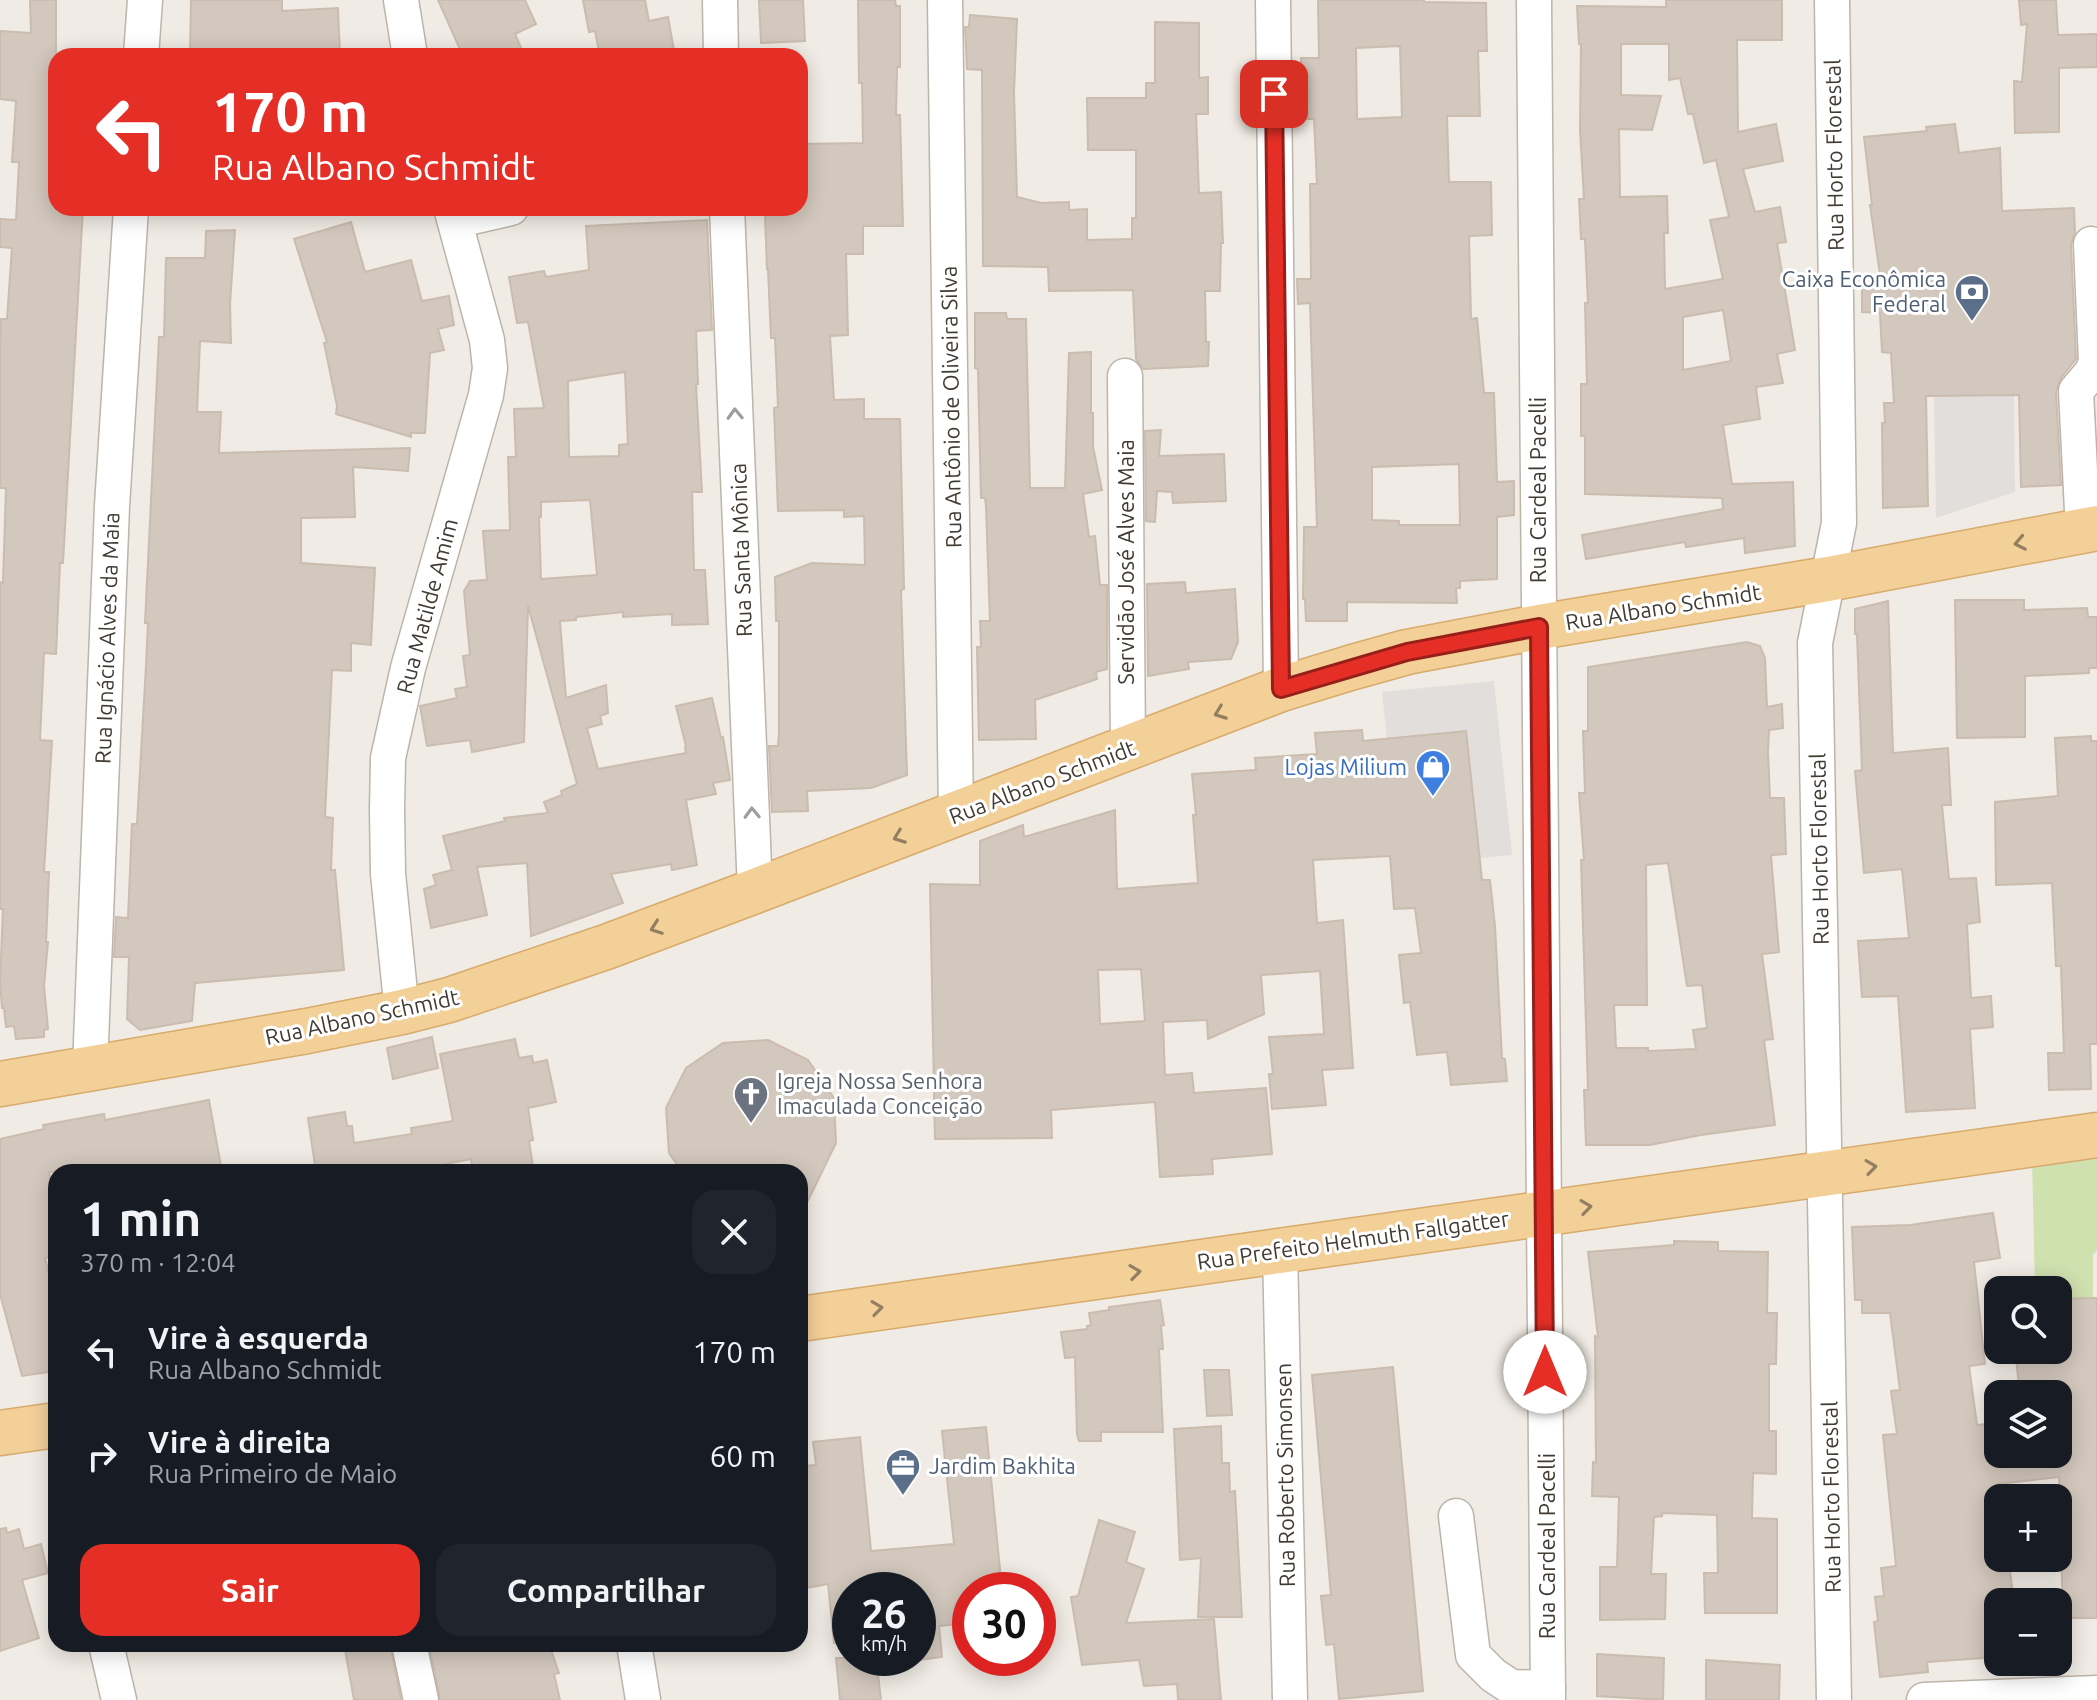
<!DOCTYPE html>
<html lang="pt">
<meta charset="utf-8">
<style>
:root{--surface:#171b24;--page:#20242c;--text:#f1f3f6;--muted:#9ea1a6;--accent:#e52f26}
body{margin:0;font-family:Ubuntu,sans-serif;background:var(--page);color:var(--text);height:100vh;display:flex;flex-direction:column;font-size:30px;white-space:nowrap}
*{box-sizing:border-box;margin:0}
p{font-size:26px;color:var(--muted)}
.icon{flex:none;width:44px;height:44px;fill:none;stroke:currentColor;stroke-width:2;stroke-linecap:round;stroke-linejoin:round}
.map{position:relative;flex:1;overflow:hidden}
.sheet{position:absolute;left:48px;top:1164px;width:760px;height:488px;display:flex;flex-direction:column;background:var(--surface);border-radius:24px;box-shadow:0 4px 20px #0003}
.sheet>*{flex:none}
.top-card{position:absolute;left:48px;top:48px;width:760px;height:168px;border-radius:24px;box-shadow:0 4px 20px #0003;background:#e52f26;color:#fff;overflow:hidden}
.tools{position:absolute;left:1984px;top:1276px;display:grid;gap:16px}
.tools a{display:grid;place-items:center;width:88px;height:88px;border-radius:16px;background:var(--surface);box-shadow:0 4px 20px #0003;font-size:40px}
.speed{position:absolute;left:832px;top:1572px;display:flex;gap:16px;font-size:40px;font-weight:700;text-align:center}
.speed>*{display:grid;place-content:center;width:104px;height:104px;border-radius:50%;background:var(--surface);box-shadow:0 4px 20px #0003;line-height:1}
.speed small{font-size:20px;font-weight:400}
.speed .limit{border:12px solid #d22;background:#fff;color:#111}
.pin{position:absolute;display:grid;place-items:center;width:68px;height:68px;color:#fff;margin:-34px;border-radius:16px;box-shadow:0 4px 12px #0006}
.me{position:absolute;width:88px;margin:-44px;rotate:0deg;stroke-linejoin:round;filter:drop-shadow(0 0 6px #0008)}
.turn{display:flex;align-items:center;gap:28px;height:168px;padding:0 32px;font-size:36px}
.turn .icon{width:104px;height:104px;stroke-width:2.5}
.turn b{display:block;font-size:56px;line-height:68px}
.round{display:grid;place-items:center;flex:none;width:84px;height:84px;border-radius:24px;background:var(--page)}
.summary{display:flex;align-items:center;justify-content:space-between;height:136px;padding:0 32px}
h1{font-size:48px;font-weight:600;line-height:60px}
.primary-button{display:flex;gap:16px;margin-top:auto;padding:16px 32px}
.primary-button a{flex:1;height:92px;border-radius:24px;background:var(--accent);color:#fff;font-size:32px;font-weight:600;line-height:92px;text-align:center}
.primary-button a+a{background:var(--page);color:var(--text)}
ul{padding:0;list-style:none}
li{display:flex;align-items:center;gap:24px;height:104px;padding:0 32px}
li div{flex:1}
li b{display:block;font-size:30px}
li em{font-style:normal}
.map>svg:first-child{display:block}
.green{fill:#d0e1b0}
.parking{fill:#e1dedc}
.building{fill:#d3c8bd;stroke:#cabcae;stroke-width:2;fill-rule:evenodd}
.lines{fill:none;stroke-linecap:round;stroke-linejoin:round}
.minor-casing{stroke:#bdb4aa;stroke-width:37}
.major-casing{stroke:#d7ab6b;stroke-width:47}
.minor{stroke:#fff;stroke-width:34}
.major{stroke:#f4d099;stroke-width:44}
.oneway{stroke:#a09d9a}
.oneway2{stroke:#927e61}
.route-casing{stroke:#951f19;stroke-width:20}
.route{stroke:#e52f26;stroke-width:14}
.labels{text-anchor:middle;stroke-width:6;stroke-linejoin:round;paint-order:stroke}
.street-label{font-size:22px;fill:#413b34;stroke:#fff}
.service-label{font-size:22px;fill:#4e5e75;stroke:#fff;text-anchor:end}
.shop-label{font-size:22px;fill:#366cbe;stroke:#fff;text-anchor:end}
.worship-label{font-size:22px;fill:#5b616d;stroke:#fff;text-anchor:start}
</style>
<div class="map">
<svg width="2097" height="1700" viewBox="0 0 2097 1700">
<rect width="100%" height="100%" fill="#f0ebe4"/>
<path class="green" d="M2097,1149V1250L2093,1255V1298L2058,1299V1290H2035L2032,1157Z"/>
<g class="parking">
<path d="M1934,396H2014L2015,492L1936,518Z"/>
<path d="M1494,681L1512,855L1480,858L1466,731L1387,739L1382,692Z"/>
</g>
<g class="building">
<path d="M30,0H56V208H83L63,563H60L56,654L44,653L40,740L52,741L44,872H49L46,942H48L44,986L48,1029L44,1030V1037L16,1039L14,1026L6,1027L4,1008H2L0,982L3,909H0V582L3,583L6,488H0V348L1,319H7L12,248L0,247V219L16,220L19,162H12L16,101L0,99V31L31,33Z"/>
<path d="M191,0H282V11L338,8L340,56H190Z"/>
<path d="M438,0H525L536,24L515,34L522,50L511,56H463Z"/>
<path d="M583,0H645L649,21L668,17L675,56H600L595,31L589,32Z"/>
<path d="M759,0H803L805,41L761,43Z"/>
<path d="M858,0H895L896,6H900V67H897L896,115H900L903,226H863V254H846L848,335L830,336L834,400L864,399V419H900L904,589L901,590L907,775L871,788L807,791L808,811L772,812L769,746H778L779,732V621H776L775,577L812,563L865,565L864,516L844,517V510L778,511L774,408L778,407L775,338H771L768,269H767L765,215H773V208H800V144L863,143L862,83H859Z"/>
<path d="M1318,0H1424V2L1486,3L1487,51H1478L1480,116H1447L1449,182H1491L1492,235L1469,236L1471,319L1477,318L1484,393H1494L1497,482L1514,481V515L1497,517V579L1460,581V588H1456L1457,603L1347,602V621H1306L1305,599H1303L1304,527H1317L1310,303L1298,304L1297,279H1311L1310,184H1317L1314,119H1302L1301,58H1319ZM1400,46L1402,117L1357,119L1356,48ZM1459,464L1460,525H1399V521L1372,520V467Z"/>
<path d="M1666,0H1782V40H1737L1738,132L1776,124L1783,161L1743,169L1755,212L1780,207L1786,242L1777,243L1795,350L1777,354L1783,383L1756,387L1760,419L1723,425L1732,484L1793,482L1795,546L1745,553L1744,538L1686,547L1685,542L1586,559L1582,535L1723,509L1722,498L1585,494V436H1581V384H1587L1585,303H1588L1585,239H1581L1579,199H1584L1580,130L1581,44H1579L1577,6L1666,7ZM1621,44H1669V80L1680,78L1688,114H1693L1704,163L1716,160L1729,217L1710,220L1723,279L1665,289L1664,233H1668L1667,196L1620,197L1619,129L1652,130L1661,96L1621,95ZM1723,310L1731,361L1683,370V317Z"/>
<path d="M2019,0H2056L2058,35L2097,34V67L2059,68V132L2015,133L2014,81L2022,82L2027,24L2021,25Z"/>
<path d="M970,15L1017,19L1014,92L1017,197L1041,203L1069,202V210L1087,209V240L1132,239V218H1136V150H1088L1087,98H1146V83H1155V22L1199,23V78L1208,77V114H1196L1199,193L1221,192L1223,243H1221L1220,291H1205L1206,342H1209L1208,366L1143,369L1136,359L1133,290L1049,291L1048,267L983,266L982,70L967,69L965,27H969Z"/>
<path d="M1955,124L1959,153L2000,148L2002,211L2074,208L2075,232L2071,245L2076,359L2061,378L2056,392L2061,485L2021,487L2019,395L1926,396L1928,506L1883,508L1882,423H1885L1884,403H1894L1891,353L1882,352L1880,313L1862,312V289L1882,288L1870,205H1872L1864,137L1927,131L1926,127Z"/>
<path d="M707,220L712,330L696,331L698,384H696L702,492H692L694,570H705L708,624L672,625V614L623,617V612L576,617V620L560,621L566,698L606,685L608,713L600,716L602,724L587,728L598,769L686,753L685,747L686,746L676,706L712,698L721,738L723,737L730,780L713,783L716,794L686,800L697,865L672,870L671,864L611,874L623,903L531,936L527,863L477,867L487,915L431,928L424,889L436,885L433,875L452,870L443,836L505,821L504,818L548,813L544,802L562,795L561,791L577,784L528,606L524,742L472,752L470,740L427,746L420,706L457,698L455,689L467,687L463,656L470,655L464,591L470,581L487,580L483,531L510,530L508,457H516L514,409L544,408L528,322L517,323L509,277L544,271L546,277L589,270L586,226ZM625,372L628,444L619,445V456L569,457L568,381ZM590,500L597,575L541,579L539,517H541V502Z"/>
<path d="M351,222L365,272L411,260L422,301L449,296L454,325L438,329L444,350L430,353L425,433H411V437L336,414L337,406L324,343L327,342L294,239Z"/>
<path d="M235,230L230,304L231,343L200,341L197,412H221L219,453L410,448L408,471L353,467L355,517L301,518V563L375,568L371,645L351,643V671L332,670L325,817L333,818L331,870H335L344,970L195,983L192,1021L140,1030L127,1019L129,957H114L116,917L128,918L132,824H137L146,666L148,623H145L159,337H164L166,258H205L206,231Z"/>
<path d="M975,313H1006L1007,319H1026L1030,488H1065L1069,353L1091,352V413H1093V447L1102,490L1083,494L1089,537L1095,536L1100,585H1107V669L1096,672L1097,679L1035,700L1036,739L979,740L977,647H981L980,621H990L986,506L985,498H981L978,369L975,368Z"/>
<path d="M1161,430L1159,456L1224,454L1226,501L1173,503L1172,492L1157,491L1155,522L1146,521L1145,431Z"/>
<path d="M1185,582L1186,593L1235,589L1238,642L1231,659L1188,662L1189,669L1148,676L1147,584Z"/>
<path d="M1955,600H2024V610L2087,608L2088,617H2097V668H2089V673L2025,676V737L1957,738Z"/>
<path d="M1888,601L1893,753L1948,748L1951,805H1942L1949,879L1976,878L1980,922L1967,924L1971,998L1991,996L1993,1027L1970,1029L1975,1108L1906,1112L1898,996L1862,997L1858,941L1909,938L1902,869L1864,873L1855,771L1862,770L1857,634H1855V609Z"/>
<path d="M1747,642L1760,646L1765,658L1767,707L1782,704L1783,728L1769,730L1768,752L1770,798H1784L1786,854L1771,855L1779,952L1762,954L1773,1039L1764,1040L1775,1125L1701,1135L1650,1145H1586L1584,1090H1588L1581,860H1584L1579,793H1585L1583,731H1588V667ZM1668,863L1687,986L1702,985L1707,1028L1693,1030L1696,1049L1648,1051V1048H1616L1614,1005H1647L1646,865Z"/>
<path d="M1362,730L1363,741L1466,731L1482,880H1490L1495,926L1502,1058L1505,1059L1507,1081L1451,1085L1447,1052L1417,1055L1410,1002L1404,1003L1399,955L1421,953L1415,908L1394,909L1390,856L1313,860L1317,923L1343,920L1353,1068L1322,1070L1326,1105L1272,1109L1269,1074H1273L1269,1037L1324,1034L1320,971L1261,975L1264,1014L1208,1039L1207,1020L1163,1022L1165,1075L1192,1073L1194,1093L1266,1088L1272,1154L1212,1159L1213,1174L1160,1177L1155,1102L1051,1110L1052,1138L935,1139L930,884L980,885V841L1023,825L1024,837L1115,810L1117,889L1198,883L1193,815H1196L1192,774L1256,770L1255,758L1317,754L1315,733ZM1141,969L1145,1021L1100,1024L1098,970Z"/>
<path d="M2091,736V741H2097V1044H2090L2091,1089L2049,1090L2048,1053H2064L2061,966H2056L2052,883L1996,885L1995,802L2058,796L2055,738Z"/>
<path d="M432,1037L438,1068L393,1079L387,1048Z"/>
<path d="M515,1039L519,1058L532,1056L533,1063L547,1060L556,1102L528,1108L533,1140L529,1141L534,1172H473L471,1159L425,1168L426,1172H316L308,1118L345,1112L347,1126H352L354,1143L412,1134L411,1128L453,1121L440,1054Z"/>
<path d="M768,1040L808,1060L834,1098L836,1143L800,1217V1172H682L669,1153L666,1108L686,1068L723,1043Z"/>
<path d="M209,1100L222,1172H49L56,1205V1256L45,1258L53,1289L50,1290L56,1316V1371L22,1376L0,1294V1139L44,1129L43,1125L104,1114L105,1120Z"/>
<path d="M1993,1213L2000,1258L1974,1262L1985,1364L1969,1366L1977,1425L1998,1423V1454H2058V1394H2020L2015,1350H2058V1299L2097,1298V1618H2063L2059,1477L1998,1484V1572L2010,1571L2014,1602H1998V1655L1984,1656V1658L1927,1662L1928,1672L1880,1677L1874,1622L1878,1621L1875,1597L1884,1596L1881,1568L1896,1566L1883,1435L1897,1434L1891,1391L1900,1390L1890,1313H1862V1300H1855L1852,1227L1910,1225Z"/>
<path d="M1674,1241L1718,1242V1251L1768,1252L1767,1313H1777L1776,1364H1769V1431H1776V1474L1753,1473L1752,1518L1777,1519V1613H1705L1704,1573H1718L1717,1515L1662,1513V1516L1654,1517L1651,1574H1666L1665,1619L1600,1620V1567H1617L1619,1497L1592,1496L1593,1462L1596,1463L1595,1336L1598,1337L1588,1252L1674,1245Z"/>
<path d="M1160,1300L1164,1325L1161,1326L1163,1349H1159L1163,1432H1101V1441H1079L1077,1434L1075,1357L1065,1358L1061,1332L1087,1329V1326L1091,1325L1089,1313L1109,1310V1307Z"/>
<path d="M1393,1367L1423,1691L1339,1699L1334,1644L1326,1645L1321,1596L1331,1595L1312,1375Z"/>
<path d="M1204,1370H1229L1232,1415L1207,1416Z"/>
<path d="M1221,1426L1222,1463H1229L1230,1492L1235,1491L1242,1617H1198L1201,1558L1180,1560L1174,1429Z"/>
<path d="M986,1427L1002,1590H970V1623L939,1626L942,1657L918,1660V1590H850V1642L834,1643L828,1584L800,1589V1466L816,1465L813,1442L860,1437L871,1551L954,1544L942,1431Z"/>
<path d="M1099,1520L1135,1532L1126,1562L1144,1569L1126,1623L1214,1619L1221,1700H1178L1177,1684L1144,1686L1139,1660L1082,1665L1071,1597L1078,1596Z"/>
<path d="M6,1528L7,1533L19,1529L24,1549L41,1544L48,1573L22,1580L39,1638L0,1651V1529Z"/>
<path d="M344,1644H390L401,1700H354Z"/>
<path d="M429,1644H549L559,1673L554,1674L560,1700H440Z"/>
<path d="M1597,1654L1664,1658L1663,1700L1597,1696Z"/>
<path d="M836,1658H876L881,1700H840Z"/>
<path d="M1706,1660L1780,1665L1779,1700H1706Z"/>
</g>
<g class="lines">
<defs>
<g id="minor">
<path d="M401,0L410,56"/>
<path d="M720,0L721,56"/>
<path d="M945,0L956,815"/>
<path d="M1273,0L1281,689"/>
<path d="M1534,0L1548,1700"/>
<path d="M1832,0L1839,523L1815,643L1834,1700"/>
<path d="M141,56L145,0"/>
<path d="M727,208L755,891"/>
<path d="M455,221L511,208"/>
<path d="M1125,376L1128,749"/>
<path d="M2083,531L2076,391L2092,372L2096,362L2091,244"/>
<path d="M402,1012L388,874L387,810L388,758L408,668L486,395L490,368L487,340L451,208"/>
<path d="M90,1068L112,506L131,208"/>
<path d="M1280,1251L1290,1700"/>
<path d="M1456,1516L1473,1655L1493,1675L1511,1687L1548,1688"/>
<path d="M106,1644L119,1700"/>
<path d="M409,1644L421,1700"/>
<path d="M634,1644L643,1700"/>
<path d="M1924,1700L2097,1693"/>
</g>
<g id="major">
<path d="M0,1084L307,1031L402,1012L449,1000L606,947L755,891L1281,689L1353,667L1407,652L1539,627L1828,579L2097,528"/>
<path d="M800,1319L2097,1135"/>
<path d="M0,1433L56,1425"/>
</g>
</defs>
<use href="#minor" class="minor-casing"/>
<use href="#major" class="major-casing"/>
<use href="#minor" class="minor"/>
<use href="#major" class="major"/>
</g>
<defs><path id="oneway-chevron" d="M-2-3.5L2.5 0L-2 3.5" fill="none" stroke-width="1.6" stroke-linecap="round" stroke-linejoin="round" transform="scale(2)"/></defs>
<g class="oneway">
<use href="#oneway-chevron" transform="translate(735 414) rotate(-92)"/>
<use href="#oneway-chevron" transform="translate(752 813) rotate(-92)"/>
</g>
<g class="oneway2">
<use href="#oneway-chevron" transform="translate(2020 543) rotate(169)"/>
<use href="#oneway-chevron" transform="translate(1220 713) rotate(159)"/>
<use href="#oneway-chevron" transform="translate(899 837) rotate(159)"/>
<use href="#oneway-chevron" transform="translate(656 928) rotate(160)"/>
<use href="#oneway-chevron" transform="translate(1871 1167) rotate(-8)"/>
<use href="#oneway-chevron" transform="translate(1586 1207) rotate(-8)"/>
<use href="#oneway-chevron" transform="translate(1135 1272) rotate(-8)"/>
<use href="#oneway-chevron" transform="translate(877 1308) rotate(-8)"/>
</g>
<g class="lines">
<defs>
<path id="route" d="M1274,94L1281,689L1407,652L1539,627L1545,1372"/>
</defs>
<use href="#route" class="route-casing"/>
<use href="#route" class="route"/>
</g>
<defs>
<symbol id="bank-pin" viewBox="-11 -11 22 30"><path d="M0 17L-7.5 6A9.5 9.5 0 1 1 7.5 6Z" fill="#5c6f8a" stroke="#fff"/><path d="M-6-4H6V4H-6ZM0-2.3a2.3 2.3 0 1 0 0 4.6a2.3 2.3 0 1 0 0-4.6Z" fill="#fff"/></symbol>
<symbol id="shop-pin" viewBox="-11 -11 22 30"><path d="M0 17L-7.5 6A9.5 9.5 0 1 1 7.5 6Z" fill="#3f7fe0" stroke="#fff"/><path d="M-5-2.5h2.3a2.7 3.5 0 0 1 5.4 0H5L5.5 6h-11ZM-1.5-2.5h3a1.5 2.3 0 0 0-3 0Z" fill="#fff"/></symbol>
<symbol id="church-pin" viewBox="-11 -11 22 30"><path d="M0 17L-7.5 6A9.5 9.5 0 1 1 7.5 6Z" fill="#6b7280" stroke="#fff"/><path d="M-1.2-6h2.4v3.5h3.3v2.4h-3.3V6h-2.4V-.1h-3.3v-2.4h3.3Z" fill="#fff"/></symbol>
<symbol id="office-pin" viewBox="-11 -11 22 30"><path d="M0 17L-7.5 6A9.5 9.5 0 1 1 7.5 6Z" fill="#5c6f8a" stroke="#fff"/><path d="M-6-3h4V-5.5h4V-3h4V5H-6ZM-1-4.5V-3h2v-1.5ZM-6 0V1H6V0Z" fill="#fff"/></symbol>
</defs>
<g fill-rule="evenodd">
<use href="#bank-pin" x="1952" y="272" width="40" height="54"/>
<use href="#shop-pin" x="1413" y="747" width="40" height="54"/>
<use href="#church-pin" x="731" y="1074" width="40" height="54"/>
<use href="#office-pin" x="883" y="1446" width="40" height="54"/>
</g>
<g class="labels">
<g class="street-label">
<text transform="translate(1834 155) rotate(-91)" y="8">Rua Horto Florestal</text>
<text transform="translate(951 407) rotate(-91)" y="8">Rua Antônio de Oliveira Silva</text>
<text transform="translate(1538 490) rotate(-90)" y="8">Rua Cardeal Pacelli</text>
<text transform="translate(741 550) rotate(-92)" y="8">Rua Santa Mônica</text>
<text transform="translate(1126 562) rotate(-90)" y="8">Servidão José Alves Maia</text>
<text transform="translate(427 606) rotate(-75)" y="8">Rua Matilde Amim</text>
<text transform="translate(1663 607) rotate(-9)" y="8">Rua Albano Schmidt</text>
<text transform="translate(107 638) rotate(-88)" y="8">Rua Ignácio Alves da Maia</text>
<text transform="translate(1042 782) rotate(-21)" y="8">Rua Albano Schmidt</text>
<text transform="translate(1819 849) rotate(-91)" y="8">Rua Horto Florestal</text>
<text transform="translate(362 1017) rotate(-12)" y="8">Rua Albano Schmidt</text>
<text transform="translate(1353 1240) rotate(-8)" y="8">Rua Prefeito Helmuth Fallgatter</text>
<text transform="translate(1285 1475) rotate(-91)" y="8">Rua Roberto Simonsen</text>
<text transform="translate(1831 1497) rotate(-91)" y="8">Rua Horto Florestal</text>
<text transform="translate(1547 1546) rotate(-90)" y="8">Rua Cardeal Pacelli</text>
</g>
<g class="service-label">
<text x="1946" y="287">Caixa Econômica<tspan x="1946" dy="25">Federal</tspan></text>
<text x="929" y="1474" text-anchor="start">Jardim Bakhita</text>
</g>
<g class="shop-label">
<text x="1407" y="775">Lojas Milium</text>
</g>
<g class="worship-label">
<text x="777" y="1089">Igreja Nossa Senhora<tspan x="777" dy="25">Imaculada Conceição</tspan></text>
</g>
</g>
</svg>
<div class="tools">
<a><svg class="icon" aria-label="search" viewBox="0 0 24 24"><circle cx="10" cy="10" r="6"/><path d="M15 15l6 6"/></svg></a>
<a><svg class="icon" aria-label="layers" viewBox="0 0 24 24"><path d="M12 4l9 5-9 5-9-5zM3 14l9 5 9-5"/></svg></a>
<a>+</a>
<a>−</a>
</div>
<div class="speed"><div>26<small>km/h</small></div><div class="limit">30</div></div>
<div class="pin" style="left:1274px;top:94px;background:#d93025"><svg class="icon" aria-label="arrive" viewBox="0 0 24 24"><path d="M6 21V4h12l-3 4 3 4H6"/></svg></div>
<svg class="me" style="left:1545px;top:1372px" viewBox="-20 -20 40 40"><circle r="19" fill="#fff"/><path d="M0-13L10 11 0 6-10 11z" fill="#e52f26"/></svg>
<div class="top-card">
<div class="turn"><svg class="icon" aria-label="left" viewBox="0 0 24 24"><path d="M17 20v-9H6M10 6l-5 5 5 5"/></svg><div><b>170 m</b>Rua Albano Schmidt</div></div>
</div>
<section class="sheet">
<div class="summary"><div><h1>1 min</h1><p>370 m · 12:04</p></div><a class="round"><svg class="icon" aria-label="close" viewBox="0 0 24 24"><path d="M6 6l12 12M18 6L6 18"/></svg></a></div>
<ul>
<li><svg class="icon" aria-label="left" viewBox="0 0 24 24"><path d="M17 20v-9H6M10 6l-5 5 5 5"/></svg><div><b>Vire à esquerda</b><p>Rua Albano Schmidt</p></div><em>170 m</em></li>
<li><svg class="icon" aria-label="right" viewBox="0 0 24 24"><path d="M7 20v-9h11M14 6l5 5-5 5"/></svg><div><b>Vire à direita</b><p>Rua Primeiro de Maio</p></div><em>60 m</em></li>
</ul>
<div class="primary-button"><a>Sair</a><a>Compartilhar</a></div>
</section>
</div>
